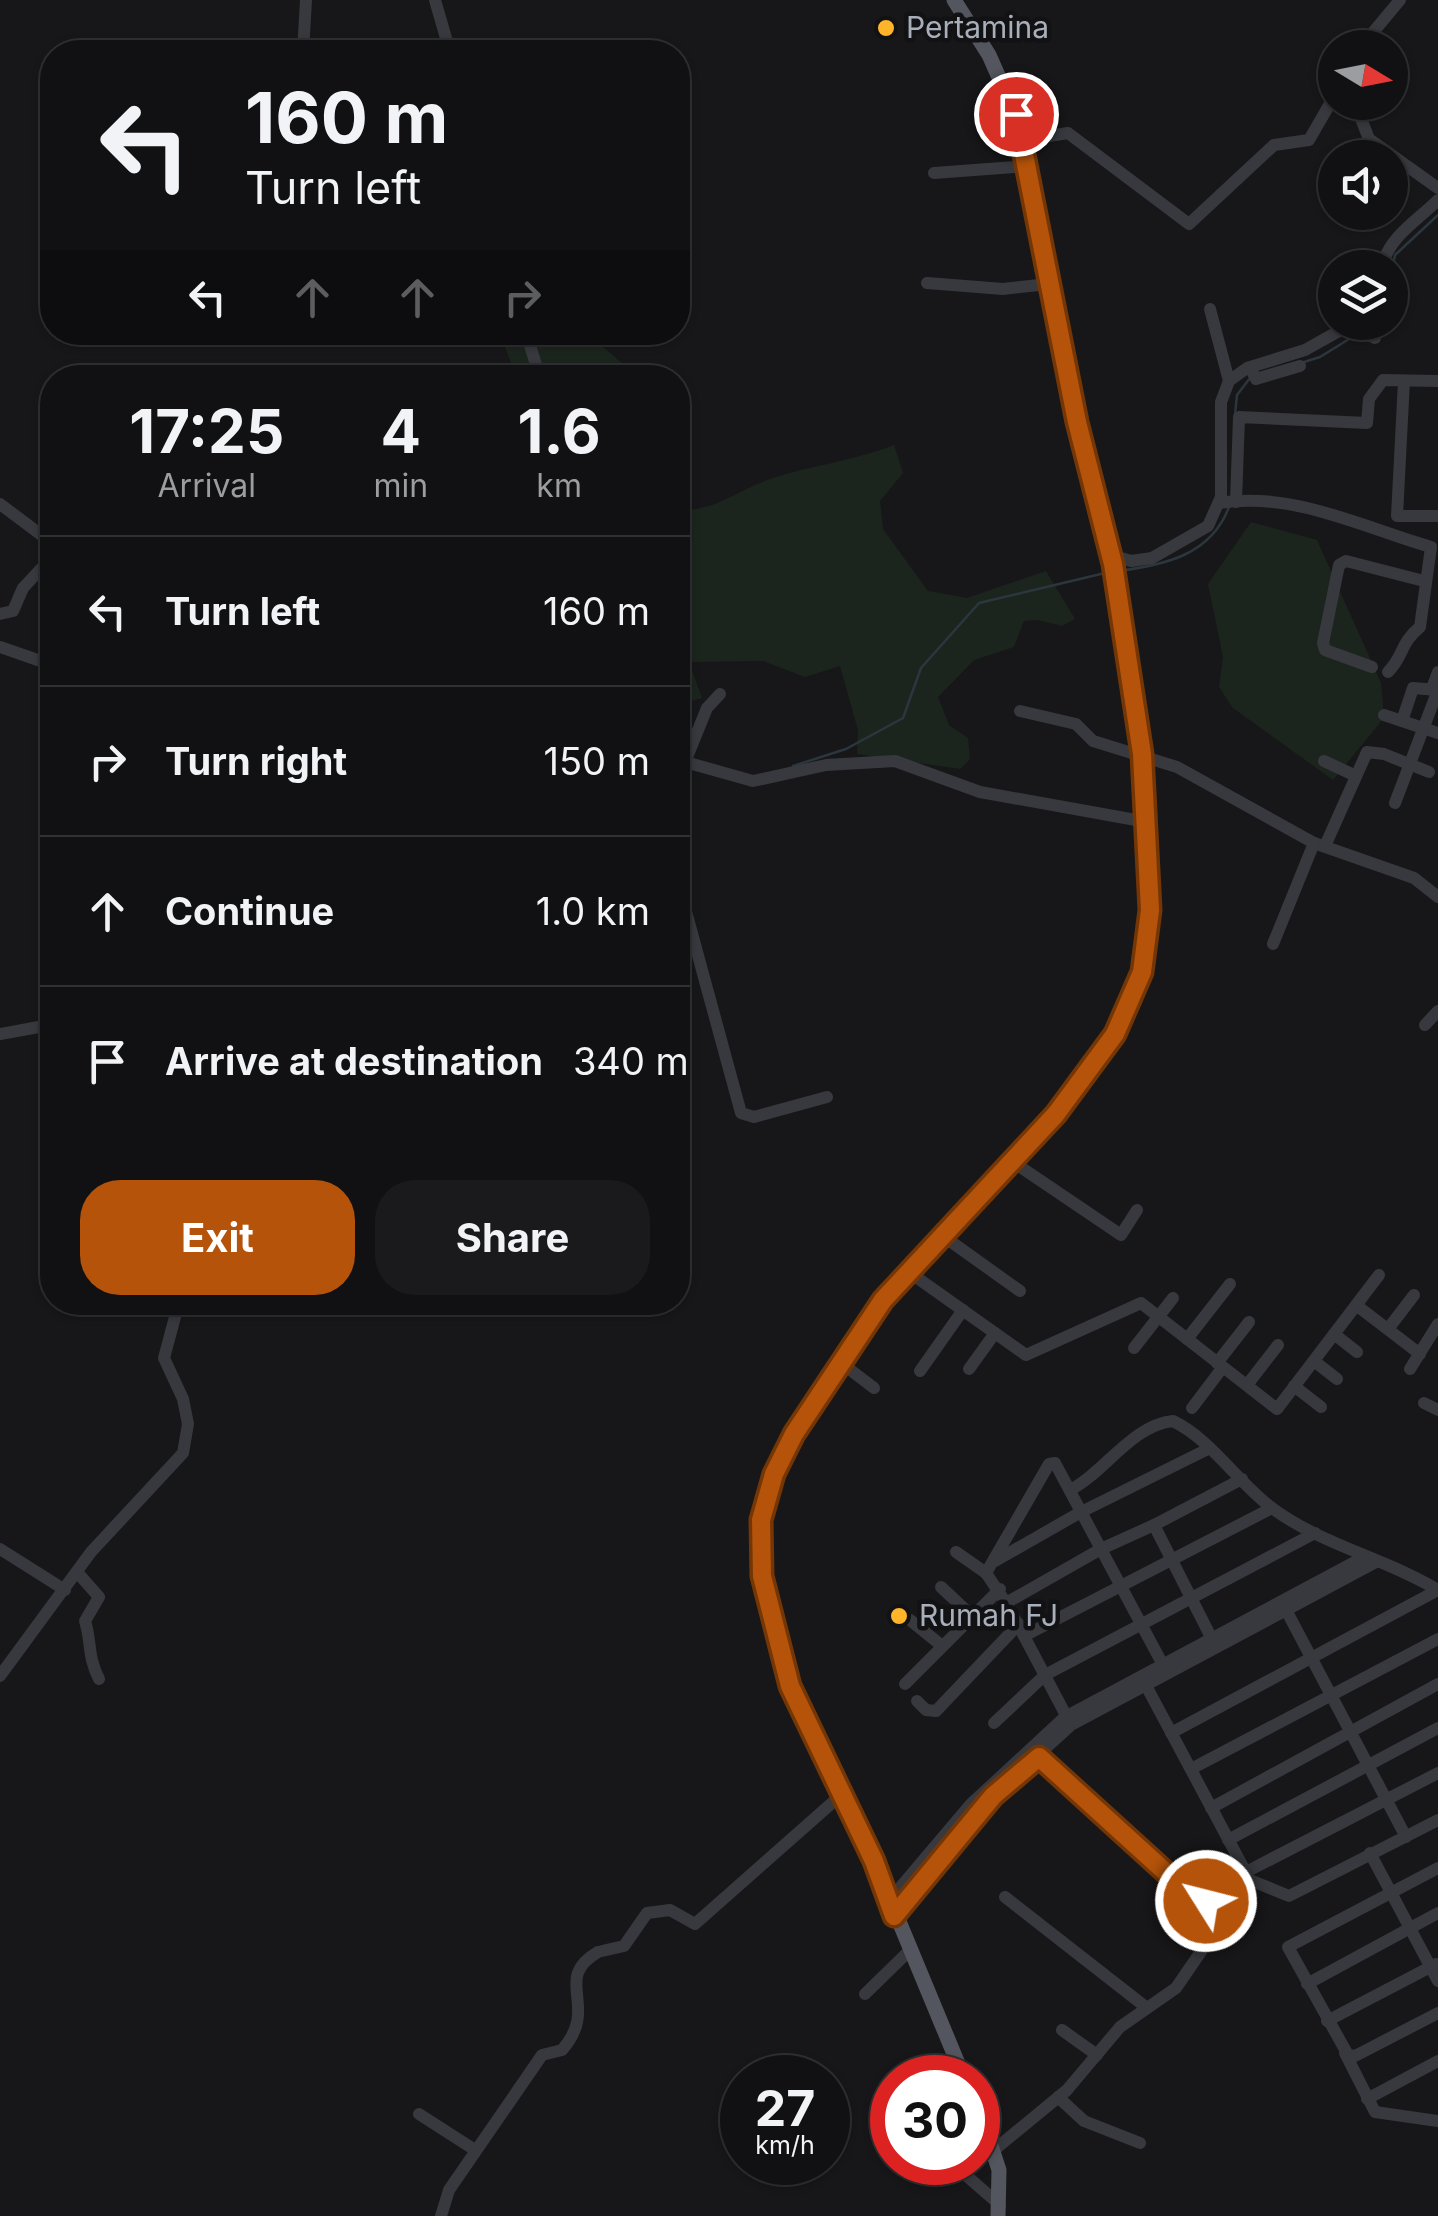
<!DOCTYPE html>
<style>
:root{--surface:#111113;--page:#1a1a1c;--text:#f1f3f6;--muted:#9c9da0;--line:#303133;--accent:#b45309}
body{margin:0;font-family:Inter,sans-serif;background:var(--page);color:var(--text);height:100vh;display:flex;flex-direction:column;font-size:38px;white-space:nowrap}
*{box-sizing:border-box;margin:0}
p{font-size:32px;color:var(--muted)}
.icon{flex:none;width:55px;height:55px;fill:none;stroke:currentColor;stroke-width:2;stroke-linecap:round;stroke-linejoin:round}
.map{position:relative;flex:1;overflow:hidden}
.panel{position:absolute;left:40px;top:365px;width:650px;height:950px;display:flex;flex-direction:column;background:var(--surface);border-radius:40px;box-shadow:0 2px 8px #0004,0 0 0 2px var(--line)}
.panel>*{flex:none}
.guide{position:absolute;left:40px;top:40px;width:650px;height:305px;border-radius:40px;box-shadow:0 2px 8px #0004,0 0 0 2px var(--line);background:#111113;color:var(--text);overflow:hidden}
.needle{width:65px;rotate:100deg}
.buttons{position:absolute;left:1318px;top:30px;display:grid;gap:20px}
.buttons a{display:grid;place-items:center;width:90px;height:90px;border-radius:50%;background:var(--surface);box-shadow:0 2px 8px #0004,0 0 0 2px var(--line);font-size:50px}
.speed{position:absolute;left:720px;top:2055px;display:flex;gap:20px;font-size:50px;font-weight:700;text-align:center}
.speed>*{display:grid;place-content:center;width:130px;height:130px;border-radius:50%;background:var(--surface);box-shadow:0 2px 8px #0004,0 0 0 2px var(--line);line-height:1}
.speed small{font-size:25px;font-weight:400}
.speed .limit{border:15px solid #d22;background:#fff;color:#111}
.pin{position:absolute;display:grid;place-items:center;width:85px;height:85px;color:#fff;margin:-42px;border:5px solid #fff;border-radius:50%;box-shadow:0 2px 10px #0007}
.me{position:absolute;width:110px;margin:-55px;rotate:306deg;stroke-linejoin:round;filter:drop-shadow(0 0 8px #0008)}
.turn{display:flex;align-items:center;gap:35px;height:210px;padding:0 40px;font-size:45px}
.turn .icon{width:130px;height:130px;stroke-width:2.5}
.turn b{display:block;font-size:70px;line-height:85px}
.lanes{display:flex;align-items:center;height:95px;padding:0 40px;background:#0003;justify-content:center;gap:50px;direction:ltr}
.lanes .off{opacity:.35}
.eta{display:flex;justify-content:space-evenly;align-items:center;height:170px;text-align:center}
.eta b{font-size:60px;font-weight:700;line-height:70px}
.cta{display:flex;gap:20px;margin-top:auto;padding:20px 40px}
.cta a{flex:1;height:115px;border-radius:40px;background:var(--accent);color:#fff;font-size:40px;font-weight:700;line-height:115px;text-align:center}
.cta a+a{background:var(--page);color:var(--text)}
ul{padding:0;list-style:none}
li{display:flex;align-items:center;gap:30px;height:150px;padding:0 40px;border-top:2px solid var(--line)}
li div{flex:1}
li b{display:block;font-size:38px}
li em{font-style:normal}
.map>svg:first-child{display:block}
.green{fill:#1c251d}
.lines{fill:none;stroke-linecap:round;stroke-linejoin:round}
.stream{stroke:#2b363e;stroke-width:2.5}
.minor{stroke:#37393e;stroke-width:12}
.major{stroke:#53565e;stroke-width:15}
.route-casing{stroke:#753606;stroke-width:25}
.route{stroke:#b45309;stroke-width:18}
.poi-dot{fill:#ffb429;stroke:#121214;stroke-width:4}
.labels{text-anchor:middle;stroke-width:9;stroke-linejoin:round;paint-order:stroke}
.poi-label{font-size:30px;fill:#a8aeba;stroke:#121214;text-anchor:start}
</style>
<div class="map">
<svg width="1438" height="2216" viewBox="0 0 1438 2216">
<rect width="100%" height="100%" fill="#171719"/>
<g class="green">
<path d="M516,332L548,333L557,342L594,339L622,363L627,377H599L592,368L560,365L563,377H516L503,341Z"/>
<path d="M894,445L903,473L880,501L883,529L928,591L967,598L1046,571L1075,619L1062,626L1038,620L1024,621L1014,647L974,660L938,697L949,725L968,738L970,759L960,769L857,754L858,730L840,666L805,677L763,661L689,662L702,698L681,704L678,710V511C722,509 734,491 773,478C813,465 854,461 894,445Z"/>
<path d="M1251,522L1317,540L1381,683L1384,718L1333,780L1233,708L1219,687L1223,657L1208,584Z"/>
</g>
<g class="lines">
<g class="stream">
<path d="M1390,282L1395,255L1438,215"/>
<path d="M1365,329L1373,322"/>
<path d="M1304,362L1320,357L1354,336"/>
<path d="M1235,415L1237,395L1250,378"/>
<path d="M1118,571C1165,565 1211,555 1229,507"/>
<path d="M793,766L846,749L903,718L921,668L979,603L1105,573"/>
</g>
<g class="minor">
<path d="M435,0L450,52"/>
<path d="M1360,48L1400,0"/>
<path d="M303,52L306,0"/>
<path d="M1337,102L1360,116L1369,139L1438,188"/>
<path d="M1024,140L1068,133L1189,224L1274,145L1309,140L1335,95"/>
<path d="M934,173L1027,166"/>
<path d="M1381,268C1390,235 1416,222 1438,200"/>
<path d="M927,283L1003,289L1048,284"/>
<path d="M1210,309L1229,381"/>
<path d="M1348,326L1375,338"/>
<path d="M526,332L540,378"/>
<path d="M1250,367L1256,379L1300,366"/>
<path d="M1404,381L1397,516H1438"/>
<path d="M1236,502L1239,417L1367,423L1369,399L1383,380L1438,381"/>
<path d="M1219,503C1293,491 1362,527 1431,547L1420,627C1400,643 1404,656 1388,672"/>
<path d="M0,504L52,543"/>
<path d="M1111,555L1131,561L1152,558L1208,526L1221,497V402L1229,381L1247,368L1305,350L1355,322"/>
<path d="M0,614L13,611L23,588L52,557"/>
<path d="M0,647L52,665"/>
<path d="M1372,667L1325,650L1323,643L1339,565L1346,561L1424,581"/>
<path d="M1432,688L1438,672"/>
<path d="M1020,711L1076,724L1093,741L1177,767L1314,843L1414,878L1438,897"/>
<path d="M1384,715L1438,733"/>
<path d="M1402,721L1413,688L1437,690"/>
<path d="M678,760L753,781L826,765L895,761L980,792L1147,822"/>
<path d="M1324,761L1356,776"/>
<path d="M685,762L707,708L720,694"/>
<path d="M1395,803L1438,690"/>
<path d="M1325,846L1367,752L1384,754L1429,772"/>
<path d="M678,882L741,1113L754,1117L827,1097"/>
<path d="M1273,944L1314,843"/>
<path d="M1425,1025L1438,1011"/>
<path d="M0,1034L44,1026L47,990L52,984"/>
<path d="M1013,1162L1121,1235L1137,1210"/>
<path d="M943,1236L1020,1291"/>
<path d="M909,1272L1026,1355L1141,1303L1277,1409L1379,1275"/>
<path d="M1356,1305L1420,1354"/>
<path d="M1388,1329L1414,1295"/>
<path d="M1334,1334L1357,1352"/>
<path d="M1187,1339L1230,1284"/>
<path d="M1134,1348L1173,1298"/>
<path d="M1314,1361L1337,1379"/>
<path d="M840,1362L874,1388"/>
<path d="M1217,1363L1249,1322"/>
<path d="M969,1369L995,1333"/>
<path d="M1410,1369L1438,1324"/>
<path d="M920,1371L963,1310"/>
<path d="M1247,1385L1278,1345"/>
<path d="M1294,1386L1321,1407"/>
<path d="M1424,1403L1438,1410"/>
<path d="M1192,1408L1223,1367"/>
<path d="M1070,1490C1104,1473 1132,1425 1173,1421C1212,1440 1237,1482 1272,1508C1322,1545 1385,1558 1438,1590"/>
<path d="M1154,1525L1242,1479"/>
<path d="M0,1549L65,1590"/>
<path d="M956,1552L986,1573"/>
<path d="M995,1561L1081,1512L1210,1448"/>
<path d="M77,1572L99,1597L85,1621C92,1644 87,1655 99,1679"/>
<path d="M941,1587L972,1616"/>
<path d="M1006,1603L986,1573L1049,1464L1055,1463L1101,1549L1006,1603L1024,1636"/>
<path d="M1285,1608L1406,1837"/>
<path d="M910,1620L941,1645"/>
<path d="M1163,1665L1101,1549L1154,1525L1214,1643"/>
<path d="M0,1676L91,1552L183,1453L188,1424L183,1399L164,1358L179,1302"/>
<path d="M1143,1680L1250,1880L1289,1896L1438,1820"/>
<path d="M905,1684L1000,1589"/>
<path d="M917,1701L926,1710L936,1711L1019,1624"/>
<path d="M994,1723L1045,1675L1315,1533"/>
<path d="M1070,1723L1024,1636L1272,1508"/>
<path d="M1171,1733L1438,1590"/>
<path d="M1039,1757L1194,1897L1220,1902L1242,1896"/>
<path d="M1191,1769L1438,1639"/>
<path d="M1211,1808L1438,1684"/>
<path d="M1228,1840L1438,1728"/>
<path d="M1370,1853L1438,1981"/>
<path d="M1438,1868L1288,1947L1348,2055L1355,2056L1438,2013"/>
<path d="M1246,1872L1438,1773"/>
<path d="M1005,1897L1147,2008"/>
<path d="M888,1902L971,1804L1065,1717L1364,1557"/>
<path d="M894,1916L993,1796L1071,1725L1376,1562"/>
<path d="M602,1951L624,1946L647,1913L670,1910L695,1924L841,1795"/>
<path d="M1307,1984L1438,1913"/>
<path d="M865,1994L908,1952"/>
<path d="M1327,2021L1436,1964"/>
<path d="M1062,2030L1097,2055"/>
<path d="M1345,2053L1375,2112L1438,2121"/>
<path d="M1058,2097L1084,2121L1140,2143"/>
<path d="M1367,2099L1438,2061"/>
<path d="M419,2114L475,2150"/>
<path d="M994,2150L1067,2090L1120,2027L1176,1988L1250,1880"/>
<path d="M961,2171L1000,2205"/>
<path d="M441,2216L449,2190L542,2055L562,2050C601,2006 551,1979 598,1952"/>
</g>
<g class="major">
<path d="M954,0L989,55L1020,125L1077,422L1113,564L1142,754L1150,885L1146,944L1142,972L1115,1034L1076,1088L883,1300L840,1362L774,1474L761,1520L760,1548L770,1615L790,1686L874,1861L964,2078"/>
<path d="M978,2106L999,2170L998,2216"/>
</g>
</g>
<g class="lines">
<defs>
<path id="route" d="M1016,114L1077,422L1113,564L1142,754L1150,910L1142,972L1115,1034L1056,1114L883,1300L794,1434L774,1474L761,1520L762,1576L790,1686L874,1861L894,1916L993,1796L1039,1757L1183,1888L1206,1901"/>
</defs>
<use href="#route" class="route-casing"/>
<use href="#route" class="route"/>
</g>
<g class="poi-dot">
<circle cx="886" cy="28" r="10"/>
<circle cx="899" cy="1616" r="10"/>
</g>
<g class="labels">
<g class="poi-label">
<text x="906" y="38">Pertamina</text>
<text x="919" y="1626">Rumah FJ</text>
</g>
</g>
</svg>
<div class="buttons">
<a><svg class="needle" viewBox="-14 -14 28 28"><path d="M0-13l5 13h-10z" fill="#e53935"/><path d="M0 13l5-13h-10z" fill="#9c9da0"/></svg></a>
<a><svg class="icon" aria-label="sound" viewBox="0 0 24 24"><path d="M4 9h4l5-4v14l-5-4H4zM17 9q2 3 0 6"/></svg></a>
<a><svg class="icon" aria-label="layers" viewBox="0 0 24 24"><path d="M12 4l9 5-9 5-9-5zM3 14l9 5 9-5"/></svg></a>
</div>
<div class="speed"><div>27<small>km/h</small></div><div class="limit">30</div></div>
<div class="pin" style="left:1016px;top:114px;background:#d93025"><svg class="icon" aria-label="arrive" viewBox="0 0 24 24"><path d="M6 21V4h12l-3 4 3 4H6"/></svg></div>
<svg class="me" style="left:1206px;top:1901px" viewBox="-20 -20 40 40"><circle r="17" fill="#b45309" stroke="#fff" stroke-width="3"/><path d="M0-11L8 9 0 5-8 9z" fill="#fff"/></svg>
<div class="guide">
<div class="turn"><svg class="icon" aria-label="left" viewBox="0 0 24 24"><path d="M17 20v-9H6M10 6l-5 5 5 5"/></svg><div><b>160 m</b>Turn left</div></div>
<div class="lanes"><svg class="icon" aria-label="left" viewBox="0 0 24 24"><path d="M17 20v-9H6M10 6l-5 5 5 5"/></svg><svg class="icon off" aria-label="ahead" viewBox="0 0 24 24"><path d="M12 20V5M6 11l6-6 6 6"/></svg><svg class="icon off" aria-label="ahead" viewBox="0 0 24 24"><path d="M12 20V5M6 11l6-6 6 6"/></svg><svg class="icon off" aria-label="right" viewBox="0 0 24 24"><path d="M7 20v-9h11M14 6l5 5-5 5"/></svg></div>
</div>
<section class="panel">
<div class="eta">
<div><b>17:25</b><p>Arrival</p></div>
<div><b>4</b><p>min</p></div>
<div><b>1.6</b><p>km</p></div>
</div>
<ul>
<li><svg class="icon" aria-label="left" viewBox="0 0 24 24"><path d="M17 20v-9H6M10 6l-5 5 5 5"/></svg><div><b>Turn left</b></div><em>160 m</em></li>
<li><svg class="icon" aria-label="right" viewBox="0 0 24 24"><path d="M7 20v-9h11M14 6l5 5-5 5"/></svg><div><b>Turn right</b></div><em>150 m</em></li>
<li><svg class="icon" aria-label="ahead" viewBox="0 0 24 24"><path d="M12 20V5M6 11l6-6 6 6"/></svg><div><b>Continue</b></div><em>1.0 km</em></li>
<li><svg class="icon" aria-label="arrive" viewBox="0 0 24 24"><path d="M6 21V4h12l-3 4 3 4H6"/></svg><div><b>Arrive at destination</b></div><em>340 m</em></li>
</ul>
<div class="cta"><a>Exit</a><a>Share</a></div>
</section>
</div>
